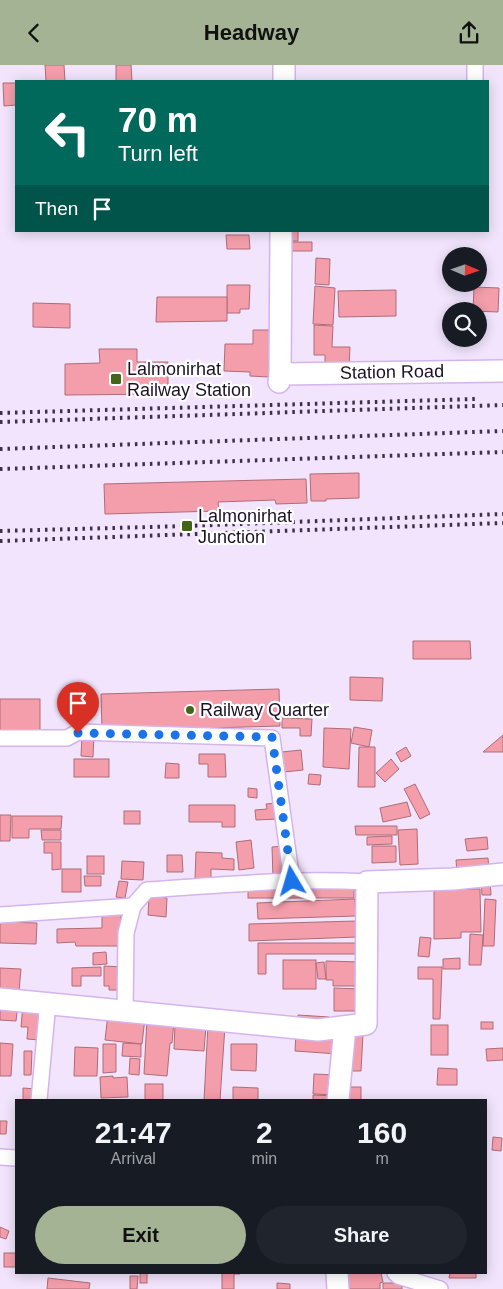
<!DOCTYPE html>
<style>
:root{--surface:#171b24;--page:#20242c;--text:#f1f3f6;--muted:#9ea1a6;--accent:#a3b393}
body{margin:0;font-family:Helvetica,sans-serif;background:var(--page);color:var(--text);height:100vh;display:flex;flex-direction:column;font-size:19px;white-space:nowrap}
*{box-sizing:border-box;margin:0}
p{font-size:16px;color:var(--muted)}
.icon{flex:none;width:28px;height:28px;fill:none;stroke:currentColor;stroke-width:2;stroke-linecap:round;stroke-linejoin:round}
.map{position:relative;flex:1;overflow:hidden}
.panel{position:absolute;left:15px;top:1034px;width:472px;height:175px;display:flex;flex-direction:column;background:var(--surface);border-radius:0px;box-shadow:0 2px 12px #0003}
.panel>*{flex:none}
.guide{position:absolute;left:15px;top:15px;width:474px;height:152px;border-radius:0px;box-shadow:0 2px 12px #0003;background:#00695c;color:#fff;overflow:hidden}
.needle{width:32px;rotate:92deg}
.controls{position:absolute;left:442px;top:182px;display:grid;gap:10px}
.controls a{display:grid;place-items:center;width:45px;height:45px;border-radius:50%;background:var(--surface);box-shadow:0 2px 12px #0003;font-size:25px}
.pin{position:absolute;display:grid;place-items:center;width:42px;height:42px;color:#fff;margin:-51px -21px;border-radius:50% 50% 50% 0;rotate:-45deg;box-shadow:0 0 5px #0007}
.pin .icon{rotate:45deg}
.me{position:absolute;width:55px;margin:-28px;rotate:353deg;stroke-linejoin:round;filter:drop-shadow(0 0 4px #0008)}
.turn{display:flex;align-items:center;gap:18px;height:105px;padding:0 20px;font-size:22px}
.turn .icon{width:65px;height:65px;stroke-width:2.5}
.turn b{display:block;font-size:35px;line-height:42px}
.then{display:flex;align-items:center;height:48px;padding:0 20px;background:#0003;gap:10px;font-size:19px}
.eta{display:flex;justify-content:space-evenly;align-items:center;height:85px;text-align:center}
.eta b{font-size:30px;font-weight:700;line-height:35px}
.action{display:flex;gap:10px;margin-top:auto;padding:10px 20px}
.action a{flex:1;height:58px;border-radius:30px;background:var(--accent);color:#111;font-size:20px;font-weight:700;line-height:58px;text-align:center}
.action a+a{background:var(--page);color:var(--text)}
header{display:flex;justify-content:space-between;align-items:center;height:65px;padding:0 20px;background:var(--accent);color:#111;font-size:22px;font-weight:700}
.map>svg:first-child{display:block}
.building{fill:#f49eab;stroke:#af6c76}
.lines{fill:none;stroke-linecap:round;stroke-linejoin:round}
.street-casing{stroke:#d4b4ed;stroke-width:18}
.secondary-casing{stroke:#d4b4ed;stroke-width:24}
.street{stroke:#fff;stroke-width:15}
.secondary{stroke:#fff;stroke-width:21}
.rail{stroke:#3c3046;stroke-width:4;stroke-dasharray:2.5 5;stroke-linecap:butt}
.route{stroke:#1a73e8;stroke-width:9;stroke-dasharray:0 16.2}
.poi-dot{fill:#44641a;stroke:#fff;stroke-width:2}
.labels{text-anchor:middle;stroke-width:4.5;stroke-linejoin:round;paint-order:stroke}
.poi-label{font-size:18px;fill:#1d1126;stroke:#fff;text-anchor:start}
.street-label{font-size:18px;fill:#1d1126;stroke:#fff}
</style>
<header><svg class="icon" aria-label="back" viewBox="0 0 24 24"><path d="M15 5l-7 7 7 7"/></svg>Headway<svg class="icon" aria-label="share" viewBox="0 0 24 24"><path d="M12 15V3M7 8l5-5 5 5M5 13v7h14v-7"/></svg></header>
<div class="map">
<svg width="503" height="1224" viewBox="0 0 503 1224">
<rect width="100%" height="100%" fill="#f1e4fc"/>
<g class="building">
<path d="M45,0H64L65,16H46Z"/>
<path d="M116,0H131L132,16H116Z"/>
<path d="M3,18H16V40L4,41Z"/>
<path d="M283,166H298V176H282Z"/>
<path d="M226,170H249L250,184H227Z"/>
<path d="M286,177H312V186H287Z"/>
<path d="M316,193L330,194L329,220L315,219Z"/>
<path d="M227,220H250L249,244H240V248H227Z"/>
<path d="M315,221L335,223L333,260L313,259Z"/>
<path d="M474,222L499,223L498,247L473,246Z"/>
<path d="M396,225V251L339,252L338,226Z"/>
<path d="M157,232H227V256L156,257Z"/>
<path d="M33,238L70,239V263L33,262Z"/>
<path d="M314,260L333,261L332,282H350L349,302H325V290H314Z"/>
<path d="M253,265H270L269,312L250,311V307L224,306L225,279H253Z"/>
<path d="M99,284H137V297H168V329L65,330V299L100,298Z"/>
<path d="M359,408V433L326,434V436H311L310,409Z"/>
<path d="M306,414L307,438L276,439L275,435L218,437L219,446L105,449L104,419Z"/>
<path d="M413,576H470L471,594H413Z"/>
<path d="M350,612L383,613L382,636L350,635Z"/>
<path d="M279,624L280,661L102,666L101,629Z"/>
<rect x="0" y="634" width="40" height="37"/>
<path d="M282,653L312,654L311,671H300V663H282Z"/>
<path d="M354,662L372,665L369,682L351,678Z"/>
<path d="M324,663L351,664L349,704L323,702Z"/>
<path d="M82,669L94,670L93,692L81,691Z"/>
<path d="M503,670V687H483Z"/>
<path d="M359,682H375V722H358Z"/>
<path d="M406,682L411,691L401,697L396,688Z"/>
<path d="M301,685L303,705L284,707L282,687Z"/>
<path d="M199,689H225L226,712H208V699H199Z"/>
<rect x="74" y="694" width="35" height="18"/>
<path d="M391,694L399,704L385,717L376,708Z"/>
<path d="M166,698L179,699V713H165Z"/>
<path d="M309,709L321,710L320,720L308,719Z"/>
<path d="M415,719L430,749L420,754L404,724Z"/>
<path d="M248,723L257,724V733L248,732Z"/>
<path d="M407,737L411,751L383,757L380,743Z"/>
<path d="M276,738L277,754L256,755L255,745L267,744L266,739Z"/>
<path d="M189,740H235V762H222V757H189Z"/>
<rect x="124" y="746" width="16" height="13"/>
<path d="M0,750H11L10,776H0Z"/>
<path d="M12,751H62L61,764H29V773H12Z"/>
<path d="M355,761H397V770H356Z"/>
<path d="M417,764L418,799L400,800L398,765Z"/>
<path d="M41,765H61V775H42Z"/>
<path d="M392,771V779L367,780V772Z"/>
<path d="M487,772L488,784L467,786L465,774Z"/>
<path d="M251,775L254,803L239,805L236,777Z"/>
<path d="M44,777H61V804L52,805V788H44Z"/>
<path d="M284,781L285,813H273L272,782Z"/>
<path d="M372,781H396V797L372,798Z"/>
<path d="M196,787L222,788V793L234,794V805L211,804V814H195Z"/>
<path d="M167,790H182L183,807H167Z"/>
<rect x="87" y="791" width="17" height="18"/>
<path d="M488,793L489,805L457,808L456,795Z"/>
<path d="M122,796L144,797L143,815L121,814Z"/>
<rect x="62" y="804" width="19" height="23"/>
<path d="M84,811H101V821H85Z"/>
<path d="M481,815H490L491,830H482Z"/>
<path d="M119,816L128,817L125,833L116,832Z"/>
<rect x="248" y="820" width="106" height="13"/>
<path d="M434,824H480L481,867H461V873L434,874Z"/>
<path d="M149,831L167,833L166,852L148,850Z"/>
<path d="M355,834L356,851L258,854L257,838Z"/>
<path d="M485,834L496,835L494,881H483Z"/>
<path d="M102,850H121V881H76L75,877L57,878V864L102,863Z"/>
<path d="M357,856L358,872L249,876V859Z"/>
<path d="M0,857L37,858L36,879L0,878Z"/>
<path d="M470,869L483,870L481,900H469Z"/>
<path d="M420,872L431,873L429,892L418,891Z"/>
<path d="M258,878H359L358,889H266V909H258Z"/>
<path d="M106,887L107,899L93,900V888Z"/>
<path d="M460,893V904H443V894Z"/>
<rect x="283" y="895" width="33" height="29"/>
<path d="M326,896L360,897V921H333V915H326Z"/>
<path d="M324,897L326,914H318L316,898Z"/>
<path d="M104,901L123,902V925H109V921H104Z"/>
<path d="M101,902V911H81V921H72V903Z"/>
<path d="M418,902H442L440,954H433V914H418Z"/>
<path d="M0,903L21,904L19,926L0,924Z"/>
<path d="M334,923L359,924V946H334Z"/>
<path d="M0,936L18,938L16,956L0,955Z"/>
<path d="M23,940L41,941L40,975L27,974L28,962H21Z"/>
<path d="M108,949L145,953L142,979L105,975Z"/>
<path d="M298,950L329,952V961L297,959Z"/>
<path d="M147,954L174,956L172,978H170L167,1011L144,1009Z"/>
<rect x="481" y="957" width="12" height="7"/>
<path d="M175,960L206,961L204,986L174,984Z"/>
<path d="M208,960L225,961L220,1035H204Z"/>
<rect x="431" y="960" width="17" height="30"/>
<path d="M296,967L339,970L338,989L295,986Z"/>
<path d="M345,968L363,969L361,1006H351Z"/>
<path d="M0,978L13,979L11,1011H0Z"/>
<path d="M123,978L141,979V992L122,991Z"/>
<path d="M103,979H116V1007L103,1008Z"/>
<path d="M231,979H257L256,1006L231,1005Z"/>
<path d="M75,982L98,983L97,1011H74Z"/>
<path d="M503,983V995L487,996L486,984Z"/>
<path d="M24,986H32L31,1010H24Z"/>
<path d="M130,993L140,994L139,1010L129,1009Z"/>
<path d="M438,1003L457,1004V1020H437Z"/>
<path d="M314,1009L336,1010L335,1030L313,1029Z"/>
<path d="M113,1011V1013L127,1012L128,1032L101,1033L100,1012Z"/>
<rect x="145" y="1019" width="18" height="16"/>
<path d="M233,1022L258,1023V1035H233Z"/>
<rect x="346" y="1022" width="15" height="13"/>
<path d="M23,1023L37,1024V1035H23Z"/>
<path d="M313,1030L335,1031V1035H313Z"/>
<path d="M0,1056H7L6,1069H0Z"/>
<path d="M493,1072L502,1073L501,1086L492,1085Z"/>
<path d="M0,1162L9,1166L6,1174L0,1172Z"/>
<rect x="4" y="1188" width="12" height="14"/>
<rect x="140" y="1208" width="7" height="10"/>
<path d="M222,1208H240V1209H234V1224H222Z"/>
<path d="M342,1208H381L383,1217L380,1218V1224H343Z"/>
<path d="M450,1208H476V1213H449Z"/>
<path d="M130,1211H138L137,1224H130Z"/>
<path d="M48,1213L90,1218L89,1224H47Z"/>
<path d="M277,1218L290,1219V1224H277Z"/>
<rect x="383" y="1218" width="19" height="6"/>
</g>
<g class="lines">
<defs>
<g id="street">
<path d="M475,0V16"/>
<path d="M0,673H67L78,667L272,673L292,816"/>
<path d="M0,850L133,841L147,825C220,820 293,813 367,817"/>
<path d="M125,946L126,868L133,841"/>
<path d="M39,1035L48,937"/>
<path d="M0,1092L16,1093"/>
<path d="M395,1208L398,1211L440,1224"/>
</g>
<g id="secondary">
<path d="M284,16V0"/>
<path d="M280,309L281,166"/>
<path d="M279,317L280,309L503,306"/>
<path d="M0,934L318,965L366,959L367,817L453,814L503,809"/>
<path d="M338,1035L345,962"/>
<path d="M337,1208L338,1224"/>
</g>
</defs>
<use href="#street" class="street-casing"/>
<use href="#secondary" class="secondary-casing"/>
<use href="#street" class="street"/>
<use href="#secondary" class="secondary"/>
<g class="rail">
<path d="M0,348L476,334"/>
<path d="M0,357L503,340"/>
<path d="M0,384L503,366"/>
<path d="M0,404L503,387"/>
<path d="M0,466L187,461L503,449"/>
<path d="M0,476L503,458"/>
</g>
</g>
<g class="lines">
<path class="route" d="M78,668L272,672L292,816"/>
</g>
<g class="poi-dot">
<rect x="110" y="308" width="12" height="12" rx="2.5"/>
<rect x="181" y="455" width="12" height="12" rx="2.5"/>
<circle cx="190" cy="645" r="5"/>
</g>
<g class="labels">
<g class="poi-label">
<text x="127" y="310">Lalmonirhat<tspan x="127" dy="21">Railway Station</tspan></text>
<text x="198" y="457">Lalmonirhat<tspan x="198" dy="21">Junction</tspan></text>
<text x="200" y="651">Railway Quarter</text>
</g>
<g class="street-label">
<text transform="translate(392 307) rotate(-1)" y="6">Station Road</text>
</g>
</g>
</svg>
<div class="controls">
<a><svg class="needle" viewBox="-14 -14 28 28"><path d="M0-13l5 13h-10z" fill="#e53935"/><path d="M0 13l5-13h-10z" fill="#9ea1a6"/></svg></a>
<a><svg class="icon" aria-label="search" viewBox="0 0 24 24"><circle cx="10" cy="10" r="6"/><path d="M15 15l6 6"/></svg></a>
</div>
<div class="pin" style="left:78px;top:668px;background:#d93025"><svg class="icon" aria-label="arrive" viewBox="0 0 24 24"><path d="M6 21V4h12l-3 4 3 4H6"/></svg></div>
<svg class="me" style="left:292px;top:816px" viewBox="-20 -20 40 40"><path d="M0-17L14 15 0 8-14 15z" fill="#1a73e8" stroke="#fff" stroke-width="4"/></svg>
<div class="guide">
<div class="turn"><svg class="icon" aria-label="left" viewBox="0 0 24 24"><path d="M17 20v-9H6M10 6l-5 5 5 5"/></svg><div><b>70 m</b>Turn left</div></div>
<div class="then">Then<svg class="icon" aria-label="arrive" viewBox="0 0 24 24"><path d="M6 21V4h12l-3 4 3 4H6"/></svg></div>
</div>
<section class="panel">
<div class="eta">
<div><b>21:47</b><p>Arrival</p></div>
<div><b>2</b><p>min</p></div>
<div><b>160</b><p>m</p></div>
</div>
<div class="action"><a>Exit</a><a>Share</a></div>
</section>
</div>
